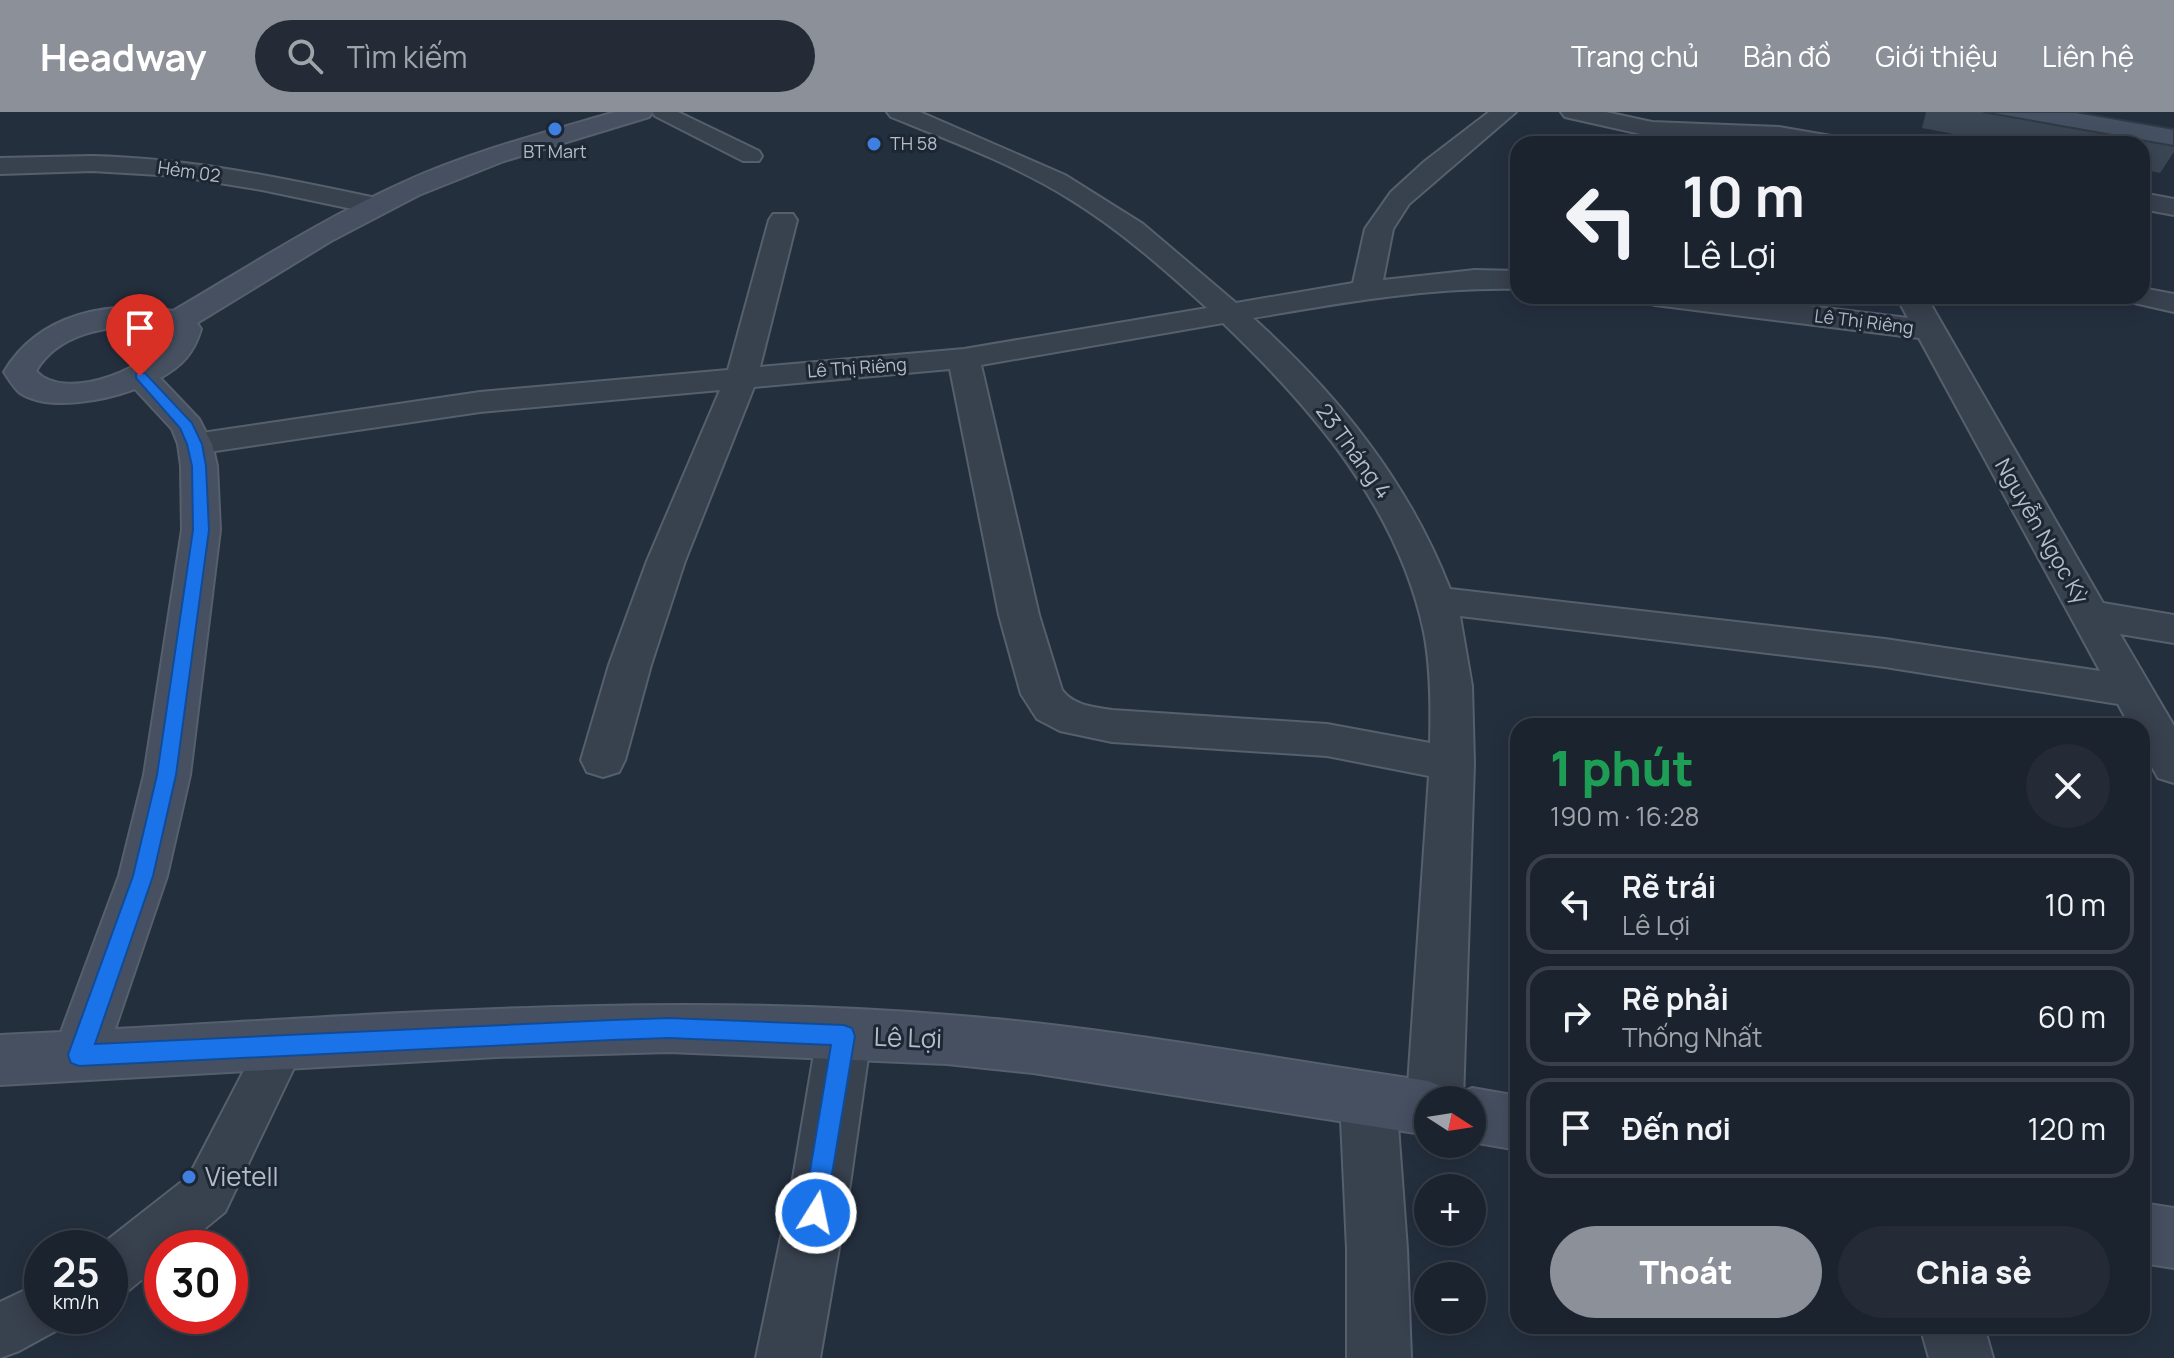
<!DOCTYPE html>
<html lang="vi">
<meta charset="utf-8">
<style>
:root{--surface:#1b232e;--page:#242b36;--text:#f1f3f6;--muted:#a0a4aa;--line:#39404a;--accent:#8c9099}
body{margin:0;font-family:Manrope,sans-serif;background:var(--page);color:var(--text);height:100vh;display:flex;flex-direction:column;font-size:30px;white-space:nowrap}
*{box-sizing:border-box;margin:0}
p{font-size:26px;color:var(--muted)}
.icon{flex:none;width:44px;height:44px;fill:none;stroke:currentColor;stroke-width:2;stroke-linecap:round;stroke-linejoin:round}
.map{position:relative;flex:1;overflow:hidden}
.side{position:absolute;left:1510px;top:606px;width:640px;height:616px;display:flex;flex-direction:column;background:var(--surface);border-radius:24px;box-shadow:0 4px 20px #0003,0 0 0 2px var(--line)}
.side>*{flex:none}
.hud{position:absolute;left:1510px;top:24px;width:640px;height:168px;border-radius:24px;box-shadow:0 4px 20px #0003,0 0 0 2px var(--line);background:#1b232e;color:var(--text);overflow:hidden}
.needle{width:52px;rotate:102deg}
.fabs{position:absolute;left:1414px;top:974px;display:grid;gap:16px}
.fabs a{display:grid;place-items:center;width:72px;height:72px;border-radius:50%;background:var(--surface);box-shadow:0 4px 20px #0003,0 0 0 2px var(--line);font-size:40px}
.speed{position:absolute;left:24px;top:1118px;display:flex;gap:16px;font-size:40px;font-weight:700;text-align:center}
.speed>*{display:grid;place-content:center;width:104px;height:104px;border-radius:50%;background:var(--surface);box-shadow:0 4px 20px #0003,0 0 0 2px var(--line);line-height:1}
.speed small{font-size:20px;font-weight:400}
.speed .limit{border:12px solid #d22;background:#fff;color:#111}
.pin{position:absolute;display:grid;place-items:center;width:68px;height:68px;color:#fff;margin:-82px -34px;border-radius:50% 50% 50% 0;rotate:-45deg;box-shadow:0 0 8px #0007}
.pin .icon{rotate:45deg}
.me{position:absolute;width:88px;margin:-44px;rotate:10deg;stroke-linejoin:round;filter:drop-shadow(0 0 6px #0008)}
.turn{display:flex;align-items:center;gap:28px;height:168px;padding:0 40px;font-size:36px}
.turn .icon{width:104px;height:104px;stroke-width:2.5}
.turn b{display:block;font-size:56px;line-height:68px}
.round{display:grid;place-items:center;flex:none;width:84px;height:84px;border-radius:42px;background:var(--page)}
.overview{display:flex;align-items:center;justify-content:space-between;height:136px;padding:0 40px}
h1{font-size:48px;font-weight:800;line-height:60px;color:#1e9e55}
.primary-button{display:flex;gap:16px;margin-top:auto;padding:16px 40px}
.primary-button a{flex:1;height:92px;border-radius:48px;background:var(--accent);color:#fff;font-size:32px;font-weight:800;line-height:92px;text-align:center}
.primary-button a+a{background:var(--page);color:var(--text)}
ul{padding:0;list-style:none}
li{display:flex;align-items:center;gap:24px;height:100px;margin:0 16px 12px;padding:0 24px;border:4px solid var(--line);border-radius:24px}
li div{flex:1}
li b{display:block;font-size:30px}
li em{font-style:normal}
header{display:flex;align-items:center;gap:48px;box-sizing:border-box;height:112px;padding:0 40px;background:var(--accent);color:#fff}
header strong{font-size:38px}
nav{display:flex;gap:44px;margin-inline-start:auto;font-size:28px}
.search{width:560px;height:72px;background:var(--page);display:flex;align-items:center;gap:20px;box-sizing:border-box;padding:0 28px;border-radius:44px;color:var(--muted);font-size:30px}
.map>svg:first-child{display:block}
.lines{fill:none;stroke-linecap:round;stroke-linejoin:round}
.lane-casing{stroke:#565f6c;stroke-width:4}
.street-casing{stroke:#565f6c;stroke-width:4}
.secondary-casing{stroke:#565f6c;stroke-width:4}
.lane{fill:#38414e;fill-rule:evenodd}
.street{fill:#38414e;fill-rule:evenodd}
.secondary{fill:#465061;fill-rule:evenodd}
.wall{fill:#3b4654}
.building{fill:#455162;stroke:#303945;stroke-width:2}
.route{fill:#1a73e8;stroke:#114b97;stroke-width:2}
.shop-dot{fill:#3f7fe0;stroke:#1d2633;stroke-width:3}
.labels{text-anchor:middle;stroke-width:6;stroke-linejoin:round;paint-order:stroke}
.far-poi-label{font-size:18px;fill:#b4bcc9;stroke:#1d2633;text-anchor:start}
.far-street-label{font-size:18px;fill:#b4bcc9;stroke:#1d2633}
.street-label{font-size:22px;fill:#b4bcc9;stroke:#1d2633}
.near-street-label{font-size:26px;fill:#b4bcc9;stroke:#1d2633}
.near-poi-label{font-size:26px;fill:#b4bcc9;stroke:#1d2633;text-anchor:start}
</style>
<header>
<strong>Headway</strong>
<div class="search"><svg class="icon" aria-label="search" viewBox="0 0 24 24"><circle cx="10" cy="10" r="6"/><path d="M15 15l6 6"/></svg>Tìm kiếm</div>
<nav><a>Trang chủ</a><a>Bản đồ</a><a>Giới thiệu</a><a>Liên hệ</a></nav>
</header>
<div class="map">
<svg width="2174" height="1246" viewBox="0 0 2174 1246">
<rect width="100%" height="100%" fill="#242f3e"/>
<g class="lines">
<defs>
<g id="lane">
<path d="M652,0H678L759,39L762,44L759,49H743L655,4Z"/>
<path d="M281,914L298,920L304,935L225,1100L181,1136H162V1151L129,1178L110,1186V1136H97L189,1064L264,920Z"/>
<path d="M42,1170V1204H66L61,1216L19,1239L0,1246V1190Z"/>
</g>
<g id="street">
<path d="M887,0H920L1065,63L1143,112L1236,191L1353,171L1365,117L1391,80L1425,49L1489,0H1516L1409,92L1393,117L1383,168L1475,158L1518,159V177C1429,175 1341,191 1253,206C1338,283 1408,369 1450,477L1885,527L2100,559L1919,226L1655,193L1645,190L1640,184H1727L1908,206L1896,184H1926L2103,491L2174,503V531L2120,522L2174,614V671L2158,666L2142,637V614H2130L2118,592L1885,555L1460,504L1472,574L1474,652L1463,988H1428V1012L1415,1007L1407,988L1429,664L1327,644L1112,630L1060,619L1037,607L1021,582L999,503L950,257L754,275L685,449L651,553L625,648L619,660L603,665L587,660L581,648L609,553L647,449L720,278L480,300L195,342L183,339L178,332L183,325L195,322L480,280L728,258L769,108L773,102H793L797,108L760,255L964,237L1207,196C1163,156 1119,117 1068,86C1013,52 951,29 891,5ZM1223,211C1313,297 1398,396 1424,520C1431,556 1431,594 1430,631L1327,612L1112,598C1094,595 1074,594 1062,578L1039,503L981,253Z"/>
<path d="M1561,0H1606L1652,10L1779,15L1837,25L1846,27L1849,32L1689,26L1687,32H1667L1645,23L1565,5Z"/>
<path d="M92,44C188,46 282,66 376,86L385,88L389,94L385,100L376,102L262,78L176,64L92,59L0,62V46Z"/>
<path d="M2142,81L2174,87V103L2142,97Z"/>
<path d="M2142,176L2174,182V200L2130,190L2125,184H2142Z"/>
<path d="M844,899L863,907L871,924L850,1072L820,1246H756L792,1072L817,924L825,907Z"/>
<path d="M1368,960L1388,967L1396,986L1407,1137L1411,1246H1347V1137L1340,986L1348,967Z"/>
<path d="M1920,1214H1984L1993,1246H1929Z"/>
</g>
<g id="secondary">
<path d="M615,0H653L649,5L504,49L419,83L331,129L197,211L201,217C194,241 182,254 160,266L199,307L212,332L217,354L220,418L190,663L167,764L115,917C393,902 671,880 949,903C1109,915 1269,946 1428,969L1448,977L1451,985L1472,976L1518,984V1038L1472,1030V988H1428V1023L1033,961L947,952L669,940L497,945L0,973V923L61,920L119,764L144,663L182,418L181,354L178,332L172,317L135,277C105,288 49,300 20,281C14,276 8,266 4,260C39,201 110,188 173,199C248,155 322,107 402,71C470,40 543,21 615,0ZM145,212L168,216L170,218C158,255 65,292 36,259C58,221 105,215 145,212Z"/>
<path d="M2142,1091L2174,1096V1156L2142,1151Z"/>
</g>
</defs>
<use href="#lane" class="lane-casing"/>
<use href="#street" class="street-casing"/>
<use href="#secondary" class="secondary-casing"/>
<use href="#lane" class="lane"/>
<use href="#street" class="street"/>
<use href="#secondary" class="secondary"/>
</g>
<path class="wall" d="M1926,0H2076L2174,17V40L2160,61L2142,57V32H2006L1922,16Z"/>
<path class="building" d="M1983,0H2076L2174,17V34Z"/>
<path class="route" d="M136,261H145L192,311L202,332L206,354L209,418L176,663L153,764L95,932L612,908L669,906L844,913L852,916L855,924L824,1110L816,1113L807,1110L803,1101L831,933L669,926L612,928L79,954L71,951L68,943L133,764L157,663L193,418L192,354L187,332L180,316L136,266Z"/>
<g class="shop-dot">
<circle cx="555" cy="17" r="8"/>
<circle cx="874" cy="32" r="8"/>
<circle cx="189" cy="1065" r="8"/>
</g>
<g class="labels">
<g class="far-poi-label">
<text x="890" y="38">TH 58</text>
<text x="555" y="46" text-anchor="middle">BT Mart</text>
</g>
<g class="far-street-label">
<text transform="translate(189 60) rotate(8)" y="6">Hẻm 02</text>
<text transform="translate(1864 210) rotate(7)" y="6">Lê Thị Riêng</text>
<text transform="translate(857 256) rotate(-4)" y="6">Lê Thị Riêng</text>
</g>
<g class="street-label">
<text transform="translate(1354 339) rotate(54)" y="8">23 Tháng 4</text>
<text transform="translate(2042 419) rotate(60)" y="8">Nguyễn Ngọc Kỳ</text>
</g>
<g class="near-street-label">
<text transform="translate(908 926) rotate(2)" y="9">Lê Lợi</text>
</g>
<g class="near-poi-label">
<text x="205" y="1074">Vietell</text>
</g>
</g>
</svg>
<div class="fabs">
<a><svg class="needle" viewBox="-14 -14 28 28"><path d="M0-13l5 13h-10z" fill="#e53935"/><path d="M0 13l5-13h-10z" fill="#a0a4aa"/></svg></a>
<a>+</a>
<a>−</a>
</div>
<div class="speed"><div>25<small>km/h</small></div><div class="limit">30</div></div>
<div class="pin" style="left:140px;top:264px;background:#d93025"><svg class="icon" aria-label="arrive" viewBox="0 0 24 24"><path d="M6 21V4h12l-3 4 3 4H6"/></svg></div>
<svg class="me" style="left:816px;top:1101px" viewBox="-20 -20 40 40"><circle r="17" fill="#1a73e8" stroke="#fff" stroke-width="3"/><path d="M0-11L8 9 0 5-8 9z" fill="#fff"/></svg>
<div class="hud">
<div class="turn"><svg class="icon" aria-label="left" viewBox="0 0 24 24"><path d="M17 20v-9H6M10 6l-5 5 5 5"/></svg><div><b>10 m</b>Lê Lợi</div></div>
</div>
<section class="side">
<div class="overview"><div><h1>1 phút</h1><p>190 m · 16:28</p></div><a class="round"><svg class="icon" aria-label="close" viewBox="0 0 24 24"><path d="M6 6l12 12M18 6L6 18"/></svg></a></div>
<ul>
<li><svg class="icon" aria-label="left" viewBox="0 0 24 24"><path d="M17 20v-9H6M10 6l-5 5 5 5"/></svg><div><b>Rẽ trái</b><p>Lê Lợi</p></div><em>10 m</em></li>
<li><svg class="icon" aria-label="right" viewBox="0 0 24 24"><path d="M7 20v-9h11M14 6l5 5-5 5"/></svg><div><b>Rẽ phải</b><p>Thống Nhất</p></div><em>60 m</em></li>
<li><svg class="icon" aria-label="arrive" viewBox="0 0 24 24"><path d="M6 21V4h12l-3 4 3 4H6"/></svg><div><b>Đến nơi</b></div><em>120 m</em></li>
</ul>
<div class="primary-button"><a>Thoát</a><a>Chia sẻ</a></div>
</section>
</div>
